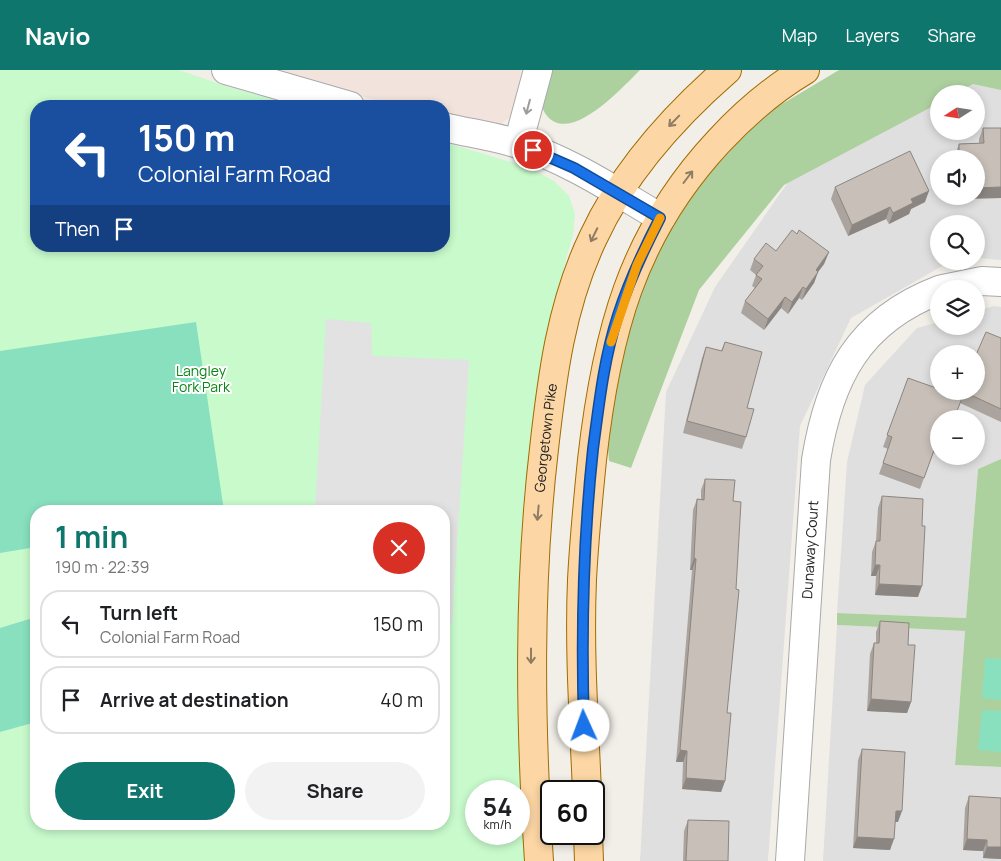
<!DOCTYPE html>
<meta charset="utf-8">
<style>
:root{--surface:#fff;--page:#f2f2f2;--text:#202124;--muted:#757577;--line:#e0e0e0;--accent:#0f766e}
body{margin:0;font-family:Manrope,sans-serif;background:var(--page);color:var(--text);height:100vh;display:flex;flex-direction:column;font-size:19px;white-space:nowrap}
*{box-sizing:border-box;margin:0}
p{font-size:16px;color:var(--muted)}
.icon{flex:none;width:28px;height:28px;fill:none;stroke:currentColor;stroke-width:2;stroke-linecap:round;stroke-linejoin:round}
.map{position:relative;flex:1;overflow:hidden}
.panel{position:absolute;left:30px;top:435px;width:420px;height:325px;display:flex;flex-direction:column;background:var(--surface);border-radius:20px;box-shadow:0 2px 8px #0003}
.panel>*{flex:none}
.banner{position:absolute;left:30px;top:30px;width:420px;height:152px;border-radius:20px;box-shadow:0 2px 8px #0003;background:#1a4fa0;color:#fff;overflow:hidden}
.needle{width:32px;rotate:258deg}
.controls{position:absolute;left:930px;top:15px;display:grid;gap:10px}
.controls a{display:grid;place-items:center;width:55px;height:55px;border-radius:50%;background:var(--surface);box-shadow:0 2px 8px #0003;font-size:25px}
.speed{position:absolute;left:465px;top:710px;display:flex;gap:10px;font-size:25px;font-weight:700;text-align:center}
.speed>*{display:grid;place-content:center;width:65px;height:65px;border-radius:50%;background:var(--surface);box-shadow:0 2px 8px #0003;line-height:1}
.speed small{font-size:12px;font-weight:400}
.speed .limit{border:2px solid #111;border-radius:8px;background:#fff;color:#111}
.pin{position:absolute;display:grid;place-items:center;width:42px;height:42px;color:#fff;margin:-21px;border:2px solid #fff;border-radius:50%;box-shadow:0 1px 5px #0007}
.me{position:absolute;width:55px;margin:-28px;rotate:358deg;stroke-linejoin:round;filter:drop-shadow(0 0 4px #0008)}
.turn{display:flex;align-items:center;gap:18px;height:105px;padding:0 25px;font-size:22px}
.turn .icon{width:65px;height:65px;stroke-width:2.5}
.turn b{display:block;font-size:35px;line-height:42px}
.then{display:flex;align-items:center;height:48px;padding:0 25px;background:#0003;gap:10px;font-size:19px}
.round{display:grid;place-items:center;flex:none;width:52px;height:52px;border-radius:26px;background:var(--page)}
.overview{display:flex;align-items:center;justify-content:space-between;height:85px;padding:0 25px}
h1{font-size:30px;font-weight:700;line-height:38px;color:var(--accent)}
.action{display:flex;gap:10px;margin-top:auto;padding:10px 25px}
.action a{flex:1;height:58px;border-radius:30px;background:var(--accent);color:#fff;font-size:20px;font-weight:700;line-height:58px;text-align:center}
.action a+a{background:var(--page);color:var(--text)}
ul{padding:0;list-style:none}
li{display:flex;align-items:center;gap:15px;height:68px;margin:0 10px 8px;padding:0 15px;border:2px solid var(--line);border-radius:20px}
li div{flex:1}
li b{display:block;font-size:19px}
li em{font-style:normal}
header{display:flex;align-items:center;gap:30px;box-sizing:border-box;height:70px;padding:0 25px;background:var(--accent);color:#fff}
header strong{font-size:24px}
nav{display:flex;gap:28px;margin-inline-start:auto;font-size:18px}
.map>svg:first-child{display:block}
.residential{fill:#e0dfdf;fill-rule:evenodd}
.military{fill:#f3e3dd}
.forest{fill:#add19e}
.park{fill:#c8facc;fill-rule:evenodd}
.pitch{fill:#88e0be}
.parking{fill:#e2e2e2}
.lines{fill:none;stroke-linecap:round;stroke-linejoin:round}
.minor-casing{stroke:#a9a9a9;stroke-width:30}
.major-casing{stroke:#a06b00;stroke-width:30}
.minor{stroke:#fff;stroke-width:28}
.major{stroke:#fcd6a4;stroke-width:28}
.wall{fill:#aba49e}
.shaded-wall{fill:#8b8681}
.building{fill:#c7bfb8;stroke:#8b8681}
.oneway{stroke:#9c9c9c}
.oneway2{stroke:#8f7c63}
.route-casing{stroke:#114b97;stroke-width:12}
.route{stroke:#1a73e8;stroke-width:9}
.slow{stroke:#f59e0b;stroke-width:9}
.labels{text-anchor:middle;stroke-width:4;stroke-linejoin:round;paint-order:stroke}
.park-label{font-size:14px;fill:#0c8416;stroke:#fff}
.street-label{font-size:14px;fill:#222;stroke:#fff}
</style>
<header>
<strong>Navio</strong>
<nav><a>Map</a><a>Layers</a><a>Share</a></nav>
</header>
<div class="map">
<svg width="1001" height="791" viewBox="0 0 1001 791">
<rect width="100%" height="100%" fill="#f2efe9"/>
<g class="residential">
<path d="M1001,0V190L976,188V154H939V191H951L851,248L800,356L768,791H640L666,322L715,217L793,105L898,28ZM939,24H976V61H939ZM939,89H976V126H939Z"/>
<path d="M994,236L1001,237V389L978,399L966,548L837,543L847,392L865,315L917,258L939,252V256H976V241ZM939,284H976V321H939ZM939,349H976V386H939Z"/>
<path d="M837,555L965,561L955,695L1001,697V791H823Z"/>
</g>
<path class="military" d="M269,0H521L517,43L500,54L467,57L444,50V36H396Z"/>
<g class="forest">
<path d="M552,0H640C622,18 572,73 548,47C535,33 546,14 552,0Z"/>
<path d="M839,0H1001V20L973,14L955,24H939V33L784,115L699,220L631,398L609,391L607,367L624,269L656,180L703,111L762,46Z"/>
<path d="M1001,389V697L955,695L965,561L837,555V543L966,548L978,399Z"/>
</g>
<path class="park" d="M0,0H179L229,17L300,36H36V176H444V72L528,97L554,111L569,126L575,144L573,165L566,189L543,298L524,425L518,531L521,632L532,791H0ZM36,441H444V754H36ZM476,721H519V764H476Z"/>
<g class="pitch">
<path d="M196,252L224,441H36V477L0,483V281Z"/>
<path d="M36,547V652L0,662V558Z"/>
<path d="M985,588L1001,589V630L982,628Z"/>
<path d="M982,640L1001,641V682L978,680Z"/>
</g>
<path class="parking" d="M326,249L371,253L372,286L469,290L452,553L444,555V441H315Z"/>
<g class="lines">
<defs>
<g id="minor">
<path d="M226,0L350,36"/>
<path d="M444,57C468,63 494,66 518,74C569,90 615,121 661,148"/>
<path d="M518,74L538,0"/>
<path d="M943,219L982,211L1001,212"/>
<path id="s1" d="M790,791L816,390C829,309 858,251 939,220"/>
</g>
<g id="major">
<path d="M587,721C584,651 579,580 582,510C584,470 588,430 592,390C606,266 631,165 719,71C744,44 773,19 805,0"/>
<path d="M588,764L589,791"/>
<path id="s2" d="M539,791C530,653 528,516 544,379C552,307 561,235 593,168C623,103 673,47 727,0"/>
</g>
</defs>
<use href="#minor" class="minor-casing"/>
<use href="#major" class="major-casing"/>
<use href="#minor" class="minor"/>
<use href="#major" class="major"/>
</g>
<g class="wall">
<path d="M983,58H1001V128L956,129V126H976V89H955V85L959,74L979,73V69Z"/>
<path d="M835,117L925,132L911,139L909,144L889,154L886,149L848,166L831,129Z"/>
<path d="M797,164L829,182L824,194L818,202L814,213L802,230L799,228L788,244L781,238L764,260L741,243L745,231L755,218L752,216L756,205L750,200L754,189L776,181Z"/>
<path d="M1001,268V352L960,333L939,349V385L933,383L920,419L879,404L888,379L883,377L908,308L958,327L960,321H976Z"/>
<path d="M725,272L747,338L746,367L742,379L683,363L702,288L706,277L721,281Z"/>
<path d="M705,409L733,431L727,643L725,711L721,722L682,719L683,692H676L692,500H690L693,440L697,429H701V420Z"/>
<path d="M882,426L918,527L875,525L876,506H871L872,482L876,471L878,438Z"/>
<path d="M880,551L908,575L911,632L907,643L867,641L870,584L874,573H876V562Z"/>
<path d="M862,679L898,752H895L890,780L853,778L858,690Z"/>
<path d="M969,726L1001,728V789L983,788V781L963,780L965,738Z"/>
<path d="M688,750L728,791H683L684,761Z"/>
</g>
<g class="shaded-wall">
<path d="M1001,117V128L956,129L957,126H976V118Z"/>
<path d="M929,121L925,132L911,139L909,144L889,154L893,143L911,129Z"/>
<path d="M890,137L886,149L848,166L852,155Z"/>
<path d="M829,182L824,194L818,202L814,213L802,230L806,219L816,200Z"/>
<path d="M803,217L799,228L788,244L792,232Z"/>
<path d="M785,227L781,238L764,260L768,249Z"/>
<path d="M694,488L696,489L692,500H690Z"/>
<path d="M875,495H880L876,506H871Z"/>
<path d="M879,514L922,516L918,527L875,525Z"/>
<path d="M871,629L911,632L907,643L867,641Z"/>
<path d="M680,680L687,681L683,692H676Z"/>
<path d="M686,708L725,711L721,722L682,719Z"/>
<path d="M896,741H902L898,752H891Z"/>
<path d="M857,767L894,769L890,780L853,778Z"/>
<path d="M967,769L987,770L983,781L963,780Z"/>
<path d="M987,777H1001V789L983,788Z"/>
</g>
<g class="building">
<path d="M983,58H1001V117L976,118V89H959V74L984,73Z"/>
<path d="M910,81L929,121L911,129L913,133L893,143L890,137L852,155L835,117Z"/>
<path d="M792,160L797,164L799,160L829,182L816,200L818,202L806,219L803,217L792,232L785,227L768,249L745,231L762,209L756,205L763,196L754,189L766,173L776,181Z"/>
<path d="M986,262L1001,268V339L962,321H976V285Z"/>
<path d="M725,272L762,282L747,338L754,339L746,367L687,351L706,277L722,281Z"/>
<path d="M908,308L939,319V321H944L962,328L954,349H939V372H937L924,408L883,393L892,367L887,365Z"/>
<path d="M705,409L735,410L733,431L741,432L736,519L739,520L727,643H731L725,711L686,708L687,681L680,680L696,489L694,488L697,429L704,430Z"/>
<path d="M882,426L923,429L922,456H925L922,516L879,514L880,495H875L876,471H880Z"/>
<path d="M880,551L909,553L908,575H915L911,632L871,629L874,573H879Z"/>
<path d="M862,679L905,682L902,741H896L894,769L857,767Z"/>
<path d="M969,726L1001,728V777H987V770L967,769Z"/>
<path d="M688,750L729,751L728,791H686Z"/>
</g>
<defs><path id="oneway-shaft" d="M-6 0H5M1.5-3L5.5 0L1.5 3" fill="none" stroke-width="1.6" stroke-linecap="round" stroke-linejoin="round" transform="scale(1.25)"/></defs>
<use class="oneway" href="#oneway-shaft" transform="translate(528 37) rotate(105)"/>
<g class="oneway2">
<use href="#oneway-shaft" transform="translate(674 51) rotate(134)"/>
<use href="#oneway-shaft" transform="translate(688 107) rotate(-53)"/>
<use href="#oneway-shaft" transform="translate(594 165) rotate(116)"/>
<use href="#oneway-shaft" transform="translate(538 443) rotate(95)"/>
<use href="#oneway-shaft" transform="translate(531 586) rotate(90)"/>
</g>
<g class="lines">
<defs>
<path id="route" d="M533,80L574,98L660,148C644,179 629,211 618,245C604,288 599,334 593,379C583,472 581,563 584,656"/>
</defs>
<use href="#route" class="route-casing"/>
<use href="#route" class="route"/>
<path class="slow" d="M611,272L637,195L660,148"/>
</g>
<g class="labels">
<g class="park-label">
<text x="201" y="306">Langley<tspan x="201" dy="16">Fork Park</tspan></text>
</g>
<g class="street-label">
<text dy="5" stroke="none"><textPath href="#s2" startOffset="424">Georgetown Pike</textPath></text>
<text dy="5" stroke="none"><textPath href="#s1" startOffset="312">Dunaway Court</textPath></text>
</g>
</g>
</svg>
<div class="controls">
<a><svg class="needle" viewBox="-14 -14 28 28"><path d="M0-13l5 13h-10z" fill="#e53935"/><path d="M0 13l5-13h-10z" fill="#757577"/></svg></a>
<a><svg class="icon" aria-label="sound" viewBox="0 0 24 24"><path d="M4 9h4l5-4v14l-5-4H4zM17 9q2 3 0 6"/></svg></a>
<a><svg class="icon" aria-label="search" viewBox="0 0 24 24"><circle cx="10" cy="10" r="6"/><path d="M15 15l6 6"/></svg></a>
<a><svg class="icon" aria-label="layers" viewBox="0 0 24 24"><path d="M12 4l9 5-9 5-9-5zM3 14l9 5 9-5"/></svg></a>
<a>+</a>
<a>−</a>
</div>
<div class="speed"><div>54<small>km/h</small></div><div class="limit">60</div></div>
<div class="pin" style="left:533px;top:80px;background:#d93025"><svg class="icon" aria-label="arrive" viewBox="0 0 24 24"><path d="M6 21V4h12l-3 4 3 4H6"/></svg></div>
<svg class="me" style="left:584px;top:656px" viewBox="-20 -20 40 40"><circle r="19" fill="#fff"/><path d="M0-13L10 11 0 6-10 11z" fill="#1a73e8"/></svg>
<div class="banner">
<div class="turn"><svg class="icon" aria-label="left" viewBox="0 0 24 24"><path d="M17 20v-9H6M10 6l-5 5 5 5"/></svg><div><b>150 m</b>Colonial Farm Road</div></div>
<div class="then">Then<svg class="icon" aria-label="arrive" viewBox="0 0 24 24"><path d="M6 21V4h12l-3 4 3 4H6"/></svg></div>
</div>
<section class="panel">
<div class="overview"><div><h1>1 min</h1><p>190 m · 22:39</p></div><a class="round" style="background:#d93025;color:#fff"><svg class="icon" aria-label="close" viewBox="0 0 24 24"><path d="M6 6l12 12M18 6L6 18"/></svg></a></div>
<ul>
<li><svg class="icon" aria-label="left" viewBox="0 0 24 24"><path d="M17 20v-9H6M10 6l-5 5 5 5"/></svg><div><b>Turn left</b><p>Colonial Farm Road</p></div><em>150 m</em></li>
<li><svg class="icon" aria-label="arrive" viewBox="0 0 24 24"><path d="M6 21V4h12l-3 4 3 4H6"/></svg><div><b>Arrive at destination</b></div><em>40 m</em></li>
</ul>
<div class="action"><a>Exit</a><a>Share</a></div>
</section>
</div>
